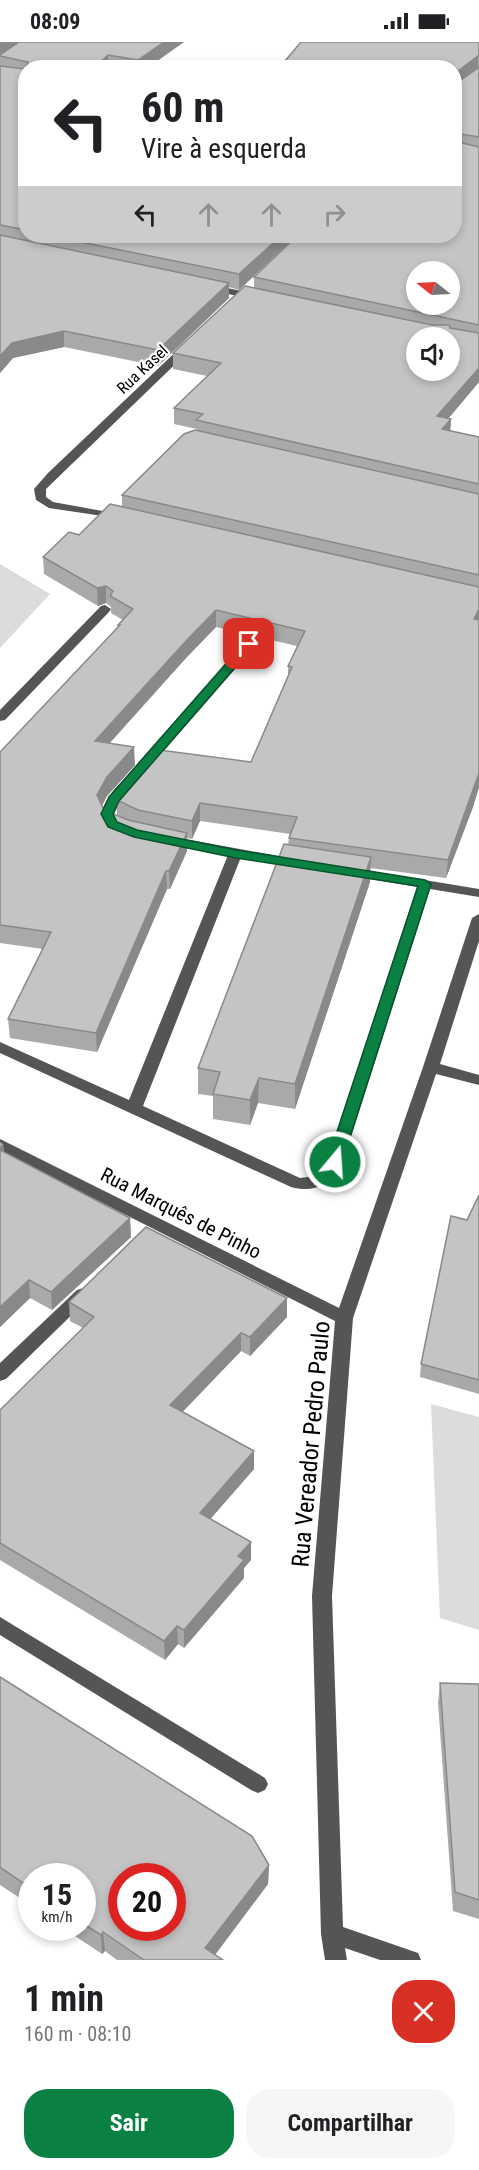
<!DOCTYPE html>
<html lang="pt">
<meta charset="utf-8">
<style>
:root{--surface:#fff;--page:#f6f6f6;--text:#202124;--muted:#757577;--accent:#0b8043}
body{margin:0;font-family:"Roboto Condensed",sans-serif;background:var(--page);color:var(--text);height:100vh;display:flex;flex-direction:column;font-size:22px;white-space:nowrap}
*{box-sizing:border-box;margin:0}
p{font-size:20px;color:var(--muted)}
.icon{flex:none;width:33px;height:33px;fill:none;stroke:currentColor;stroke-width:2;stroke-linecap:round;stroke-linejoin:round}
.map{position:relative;height:1918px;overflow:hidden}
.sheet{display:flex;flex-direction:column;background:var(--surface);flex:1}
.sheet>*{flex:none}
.top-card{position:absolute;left:18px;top:18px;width:444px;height:183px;border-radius:24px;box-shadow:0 3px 9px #0003;background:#fff;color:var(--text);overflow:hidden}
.needle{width:39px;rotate:288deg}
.controls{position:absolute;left:406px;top:219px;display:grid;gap:12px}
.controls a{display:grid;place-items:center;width:54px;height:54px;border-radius:50%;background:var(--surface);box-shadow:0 3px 9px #0003;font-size:30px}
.speed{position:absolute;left:18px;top:1821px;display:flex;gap:12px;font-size:30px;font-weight:700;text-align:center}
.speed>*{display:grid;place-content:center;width:78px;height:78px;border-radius:50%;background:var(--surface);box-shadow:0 3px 9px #0003;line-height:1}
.speed small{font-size:15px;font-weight:400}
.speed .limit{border:9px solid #d22;background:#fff;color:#111}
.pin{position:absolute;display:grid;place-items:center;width:51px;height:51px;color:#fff;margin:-26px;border-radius:12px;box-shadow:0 3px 9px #0006}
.me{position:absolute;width:66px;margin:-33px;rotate:18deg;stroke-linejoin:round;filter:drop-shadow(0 0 4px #0008)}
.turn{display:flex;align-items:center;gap:21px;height:126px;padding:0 24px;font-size:27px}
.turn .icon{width:78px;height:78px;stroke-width:2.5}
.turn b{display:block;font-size:42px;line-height:51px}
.lanes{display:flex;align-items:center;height:57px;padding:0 24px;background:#0003;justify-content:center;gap:30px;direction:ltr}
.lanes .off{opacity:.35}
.round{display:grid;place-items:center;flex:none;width:63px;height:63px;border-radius:24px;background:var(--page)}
.overview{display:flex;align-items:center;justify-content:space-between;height:102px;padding:0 24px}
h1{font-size:36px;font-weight:700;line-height:45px}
.action{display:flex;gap:12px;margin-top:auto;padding:12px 24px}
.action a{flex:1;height:69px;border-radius:24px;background:var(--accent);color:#fff;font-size:24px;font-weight:700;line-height:69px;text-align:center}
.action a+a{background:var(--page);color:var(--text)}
.status{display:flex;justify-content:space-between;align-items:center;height:42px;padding:0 30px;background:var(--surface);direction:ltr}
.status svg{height:16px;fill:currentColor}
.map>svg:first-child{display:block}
.green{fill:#dcdcdc}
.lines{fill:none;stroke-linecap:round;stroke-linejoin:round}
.minor{fill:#555;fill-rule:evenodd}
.wall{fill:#a9a9a9;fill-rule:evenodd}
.shaded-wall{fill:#898989}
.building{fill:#c4c4c4;stroke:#898989;stroke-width:1.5;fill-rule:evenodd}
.route{fill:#0b8043;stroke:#07532c;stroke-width:1.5}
.labels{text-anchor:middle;stroke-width:4.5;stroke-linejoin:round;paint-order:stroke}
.far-street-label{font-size:16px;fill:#000;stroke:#fff}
.street-label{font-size:20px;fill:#000;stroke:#fff}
.near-street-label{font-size:24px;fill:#000;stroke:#fff}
</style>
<div class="status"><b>08:09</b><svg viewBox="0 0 49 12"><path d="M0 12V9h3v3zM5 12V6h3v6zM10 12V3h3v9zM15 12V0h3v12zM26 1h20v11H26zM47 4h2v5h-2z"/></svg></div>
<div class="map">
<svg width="479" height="1918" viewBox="0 0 479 1918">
<rect width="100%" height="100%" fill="#fff"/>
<g class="green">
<path d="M0,522L50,552L0,606Z"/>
<path d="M431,1362L479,1375V1588L440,1576Z"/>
</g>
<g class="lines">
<g class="minor">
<path d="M209,242L260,253L261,255L256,258L205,247V243Z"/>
<path d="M187,302L191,303V307L46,447V455L53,460L119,472L123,473V477L49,466L36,458L34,447L48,431L183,303Z"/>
<path d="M105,563L111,567L109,570L5,678L0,679V668L101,564Z"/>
<path d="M250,598L256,602L254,605L149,726H139L137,723L139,720L246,599Z"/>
<path d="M128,737L135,741L120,759L114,772L118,779L124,784L122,787C109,790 105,782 100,772C106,760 115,741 128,737Z"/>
<path d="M169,794L295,817L302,821L295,825L241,815L143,1064L300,1136L315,1134L327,1120L417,845L352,834L345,830L352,826L479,847V855L430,847L343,1120C331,1141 316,1152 291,1145L0,1011V1000L129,1058L228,813L164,801L162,798L164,795Z"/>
<path d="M479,872V899L440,1022L479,1033V1043L436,1032L353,1276L332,1554L343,1885L418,1911L421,1918H380L345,1906L347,1918H325L321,1892L312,1554L335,1279L0,1109V1097L339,1266L423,1025L472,876Z"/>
<path d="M83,1246L89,1248L92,1252L89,1256L6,1337L0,1339V1321L77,1248Z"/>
<path d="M0,1575L265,1736L268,1742L265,1748L258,1751L251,1748L0,1593Z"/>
</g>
</g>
<g class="wall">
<path d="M0,0H184L147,26H26V194H296L239,248L229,245V256L158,324L64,305L13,316L0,331Z"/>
<path d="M299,0H479V340L448,377H451L450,389L479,395V745L473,765L446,836L370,826V840L295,1067L258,1061L250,1083L213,1077V1054L198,1052V1026L288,803L289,796L290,792L200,779L192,797L187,796V809L170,847H167L97,1010L10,996L8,977L43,907L0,901V710L118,586V583L123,578L111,571V565L106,561L98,564L44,532L43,515L122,465V453L197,388V387L174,382V366L207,334L173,327V311L254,246V235L454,194L301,0ZM216,585L297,604L288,624V634L251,720L116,754L117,772L118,774L104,768L102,763L107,754L135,723L110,701L186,616Z"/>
<path d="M0,1100L3,1102L4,1110L130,1176L131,1195L52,1268L30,1256L0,1285Z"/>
<path d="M479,1153V1352L420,1335L421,1322L467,1178Z"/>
<path d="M287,1256V1275L250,1314L241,1309L182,1370L254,1409V1427L210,1477L251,1518L244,1526V1536L184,1606L178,1602L165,1618L0,1518V1368L83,1286L70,1279L69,1260Z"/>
<path d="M0,1635L269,1823L268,1842L215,1913L223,1918H117L105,1909L102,1912L63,1886H82V1834H32V1864L0,1843Z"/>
<path d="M440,1641L479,1642V1877L453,1869L438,1661Z"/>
</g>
<g class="shaded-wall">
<path d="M2,0H23L0,14V1Z"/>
<path d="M164,0H184L147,26H138V18Z"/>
<path d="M108,13V26H95Z"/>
<path d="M478,13V26L454,45V32Z"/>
<path d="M281,194H296L239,248V232Z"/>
<path d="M229,241V256L158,324V308Z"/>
<path d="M64,289V305L13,316L0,331V314L12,301Z"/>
<path d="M479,326V340L436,391L437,374Z"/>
<path d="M451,377L450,393L442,387Z"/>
<path d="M106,544V561L98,564L97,546Z"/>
<path d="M479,567V582L474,577Z"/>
<path d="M216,568V585L186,616L95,717V699L186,599Z"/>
<path d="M134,705L135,723L107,754L98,771L97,753L107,735Z"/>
<path d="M479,731V745L473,765L446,836L448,818Z"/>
<path d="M200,761V779L192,797V779Z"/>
<path d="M187,791V809L170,847L169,829Z"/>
<path d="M371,815L370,840L295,1067V1042Z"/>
<path d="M166,829L167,847L97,1010L96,991Z"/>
<path d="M259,1036L258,1061L250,1083V1058Z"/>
<path d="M3,1102L5,1120L0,1124V1105Z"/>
<path d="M130,1176L131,1195L52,1268L51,1250Z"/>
<path d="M29,1238L30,1256L0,1285V1265Z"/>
<path d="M287,1256V1275L250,1314V1295Z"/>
<path d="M241,1291V1309L171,1382L170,1363Z"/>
<path d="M254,1409V1427L200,1489V1471Z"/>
<path d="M251,1500V1518L244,1526V1536L184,1606V1588L238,1514Z"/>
<path d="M177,1584L178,1602L165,1618L164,1599Z"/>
<path d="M269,1823L268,1842L211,1918L205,1906Z"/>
<path d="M103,1890L105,1909L102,1912L101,1893Z"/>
</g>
<g class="building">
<path d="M19,0H164L138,18L108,13L95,26H26L28,20L0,14V13Z"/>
<path d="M301,0H479V13L454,32V26H279Z"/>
<path d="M0,24L25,27L26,26V188L0,183Z"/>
<path d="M479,25V95L454,91V43Z"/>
<path d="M454,99L479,105V283L254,235L297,194H454ZM417,230H450V262H417Z"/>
<path d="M0,193L229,241L158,308L64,289L12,301L0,314Z"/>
<path d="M51,194H281L239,232Z"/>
<path d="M245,244L432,283H449L450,286L479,291V326L437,374L451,377L442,387L479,395V442L196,378L203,372L174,366L221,321L173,311ZM417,296H450V328H417Z"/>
<path d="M195,388L479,452V533L122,453L184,392Z"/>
<path d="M110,462L479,545V567L474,577L479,578V731L448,818L289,796L297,775L200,761L192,779L138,768L119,759L116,754L121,742L152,707L251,720L292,625L288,624L305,589L216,568L186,599L95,699L134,705L107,735L97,753L104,768L128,778L187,791L169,829H166L96,991L8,977L51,890L0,883V710L120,583H118L133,567L110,554L113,549L106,544L97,546L43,515L69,490L79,493Z"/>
<path d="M284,802L371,815L295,1042L259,1036L250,1058L213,1052L220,1030L198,1026Z"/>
<path d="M0,1108L130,1176L51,1250L29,1238L0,1265Z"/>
<path d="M479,1153V1338L421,1322L451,1174L467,1178Z"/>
<path d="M146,1185L287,1256L250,1295L241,1291L170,1363L254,1409L200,1471L251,1500L238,1514L244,1518L184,1588L177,1584L164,1599L0,1501V1368L94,1275L69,1260Z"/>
<path d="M0,1635L252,1794L269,1823L205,1906L223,1918H144L103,1890L101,1893L82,1881V1834H32V1847L0,1825ZM122,1834H172V1886H122Z"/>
<path d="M440,1641L479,1642V1858L455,1850Z"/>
</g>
<path class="route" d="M249,599L255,602L253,605L119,759L113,772L117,780L137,788L236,808L425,838L431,842L342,1120L335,1125L327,1120L418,844L236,816L134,795L108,785L101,772L109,755L245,600Z"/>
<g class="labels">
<g class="far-street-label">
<text transform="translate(142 327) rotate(-43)" y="6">Rua Kasel</text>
</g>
<g class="street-label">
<text transform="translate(181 1171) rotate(27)" y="7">Rua Marquês de Pinho</text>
</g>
<g class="near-street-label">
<text transform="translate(311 1402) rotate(-85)" y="8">Rua Vereador Pedro Paulo</text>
</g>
</g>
</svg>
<div class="controls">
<a><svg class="needle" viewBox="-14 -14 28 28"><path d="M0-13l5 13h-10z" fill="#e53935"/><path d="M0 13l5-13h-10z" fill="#757577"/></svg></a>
<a><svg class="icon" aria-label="sound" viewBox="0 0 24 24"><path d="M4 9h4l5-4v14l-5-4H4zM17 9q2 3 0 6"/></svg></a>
</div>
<div class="speed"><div>15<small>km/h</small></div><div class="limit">20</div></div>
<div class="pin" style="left:249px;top:602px;background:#d93025"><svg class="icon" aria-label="arrive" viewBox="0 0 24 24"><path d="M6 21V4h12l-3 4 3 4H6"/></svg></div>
<svg class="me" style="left:335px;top:1120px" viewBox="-20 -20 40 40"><circle r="17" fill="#0b8043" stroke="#fff" stroke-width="3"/><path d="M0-11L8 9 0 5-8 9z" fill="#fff"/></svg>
<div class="top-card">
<div class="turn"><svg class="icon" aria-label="left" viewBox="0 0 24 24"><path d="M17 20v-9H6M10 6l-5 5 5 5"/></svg><div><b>60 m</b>Vire à esquerda</div></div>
<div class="lanes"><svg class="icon" aria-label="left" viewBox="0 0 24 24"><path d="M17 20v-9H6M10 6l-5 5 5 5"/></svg><svg class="icon off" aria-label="ahead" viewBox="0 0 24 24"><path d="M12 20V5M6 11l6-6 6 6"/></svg><svg class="icon off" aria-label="ahead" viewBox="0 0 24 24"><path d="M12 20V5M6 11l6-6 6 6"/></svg><svg class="icon off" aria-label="right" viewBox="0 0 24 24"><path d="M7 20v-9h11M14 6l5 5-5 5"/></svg></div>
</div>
</div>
<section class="sheet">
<div class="overview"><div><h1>1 min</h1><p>160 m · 08:10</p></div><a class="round" style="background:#d93025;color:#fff"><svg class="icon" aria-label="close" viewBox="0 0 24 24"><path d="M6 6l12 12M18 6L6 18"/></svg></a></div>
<div class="action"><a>Sair</a><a>Compartilhar</a></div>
</section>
